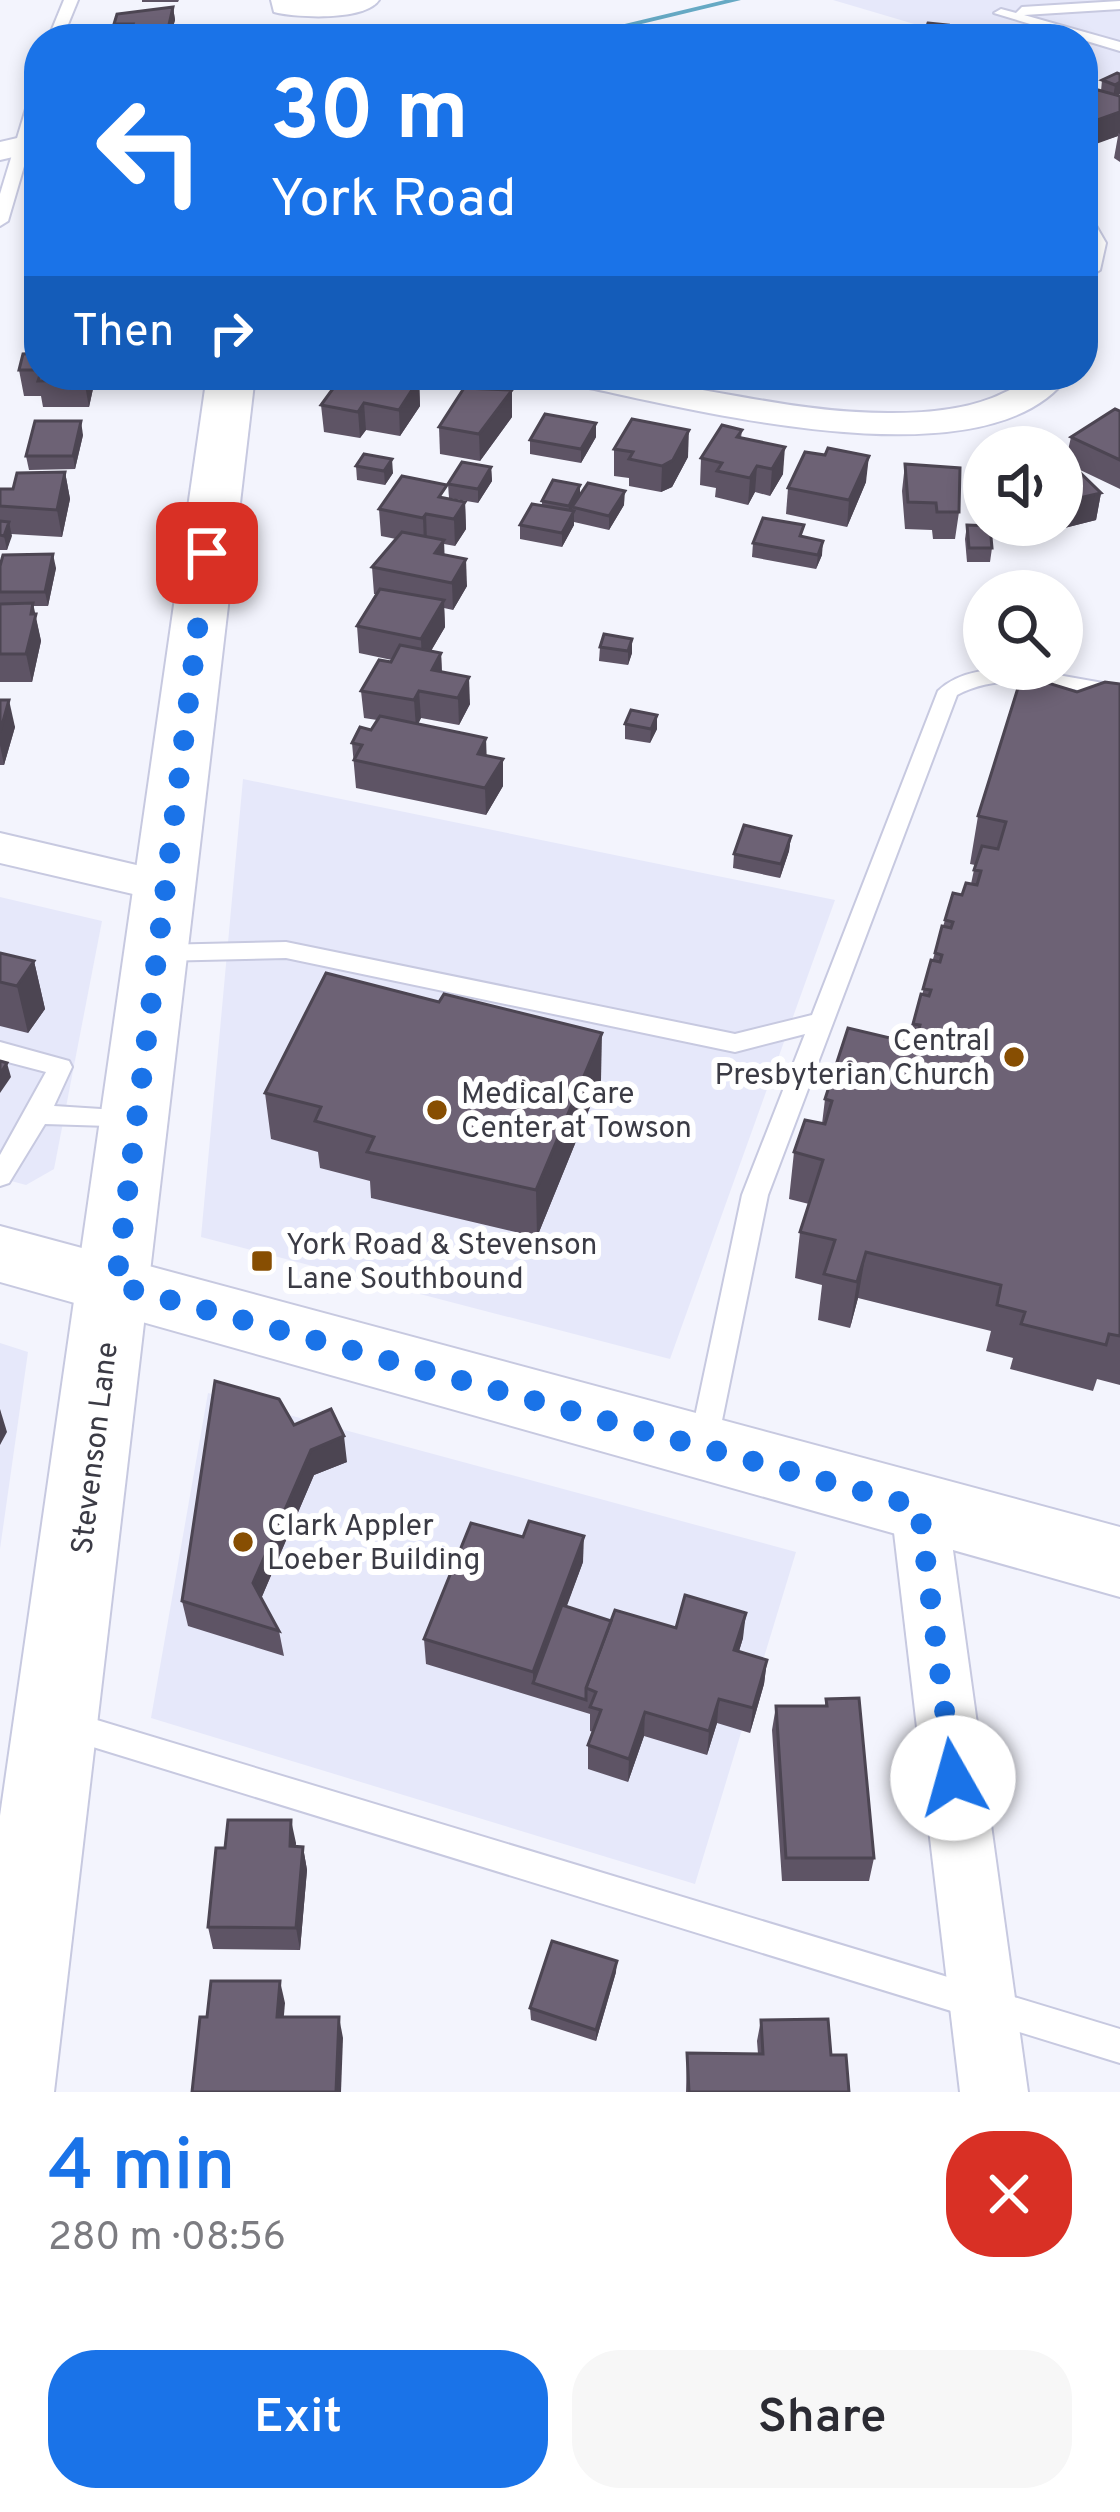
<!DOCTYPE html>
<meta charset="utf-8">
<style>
:root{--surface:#fff;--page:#f7f7f7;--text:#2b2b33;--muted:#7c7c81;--accent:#1a73e8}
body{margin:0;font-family:Overpass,sans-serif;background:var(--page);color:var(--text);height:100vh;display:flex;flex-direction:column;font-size:45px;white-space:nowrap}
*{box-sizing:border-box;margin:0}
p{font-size:39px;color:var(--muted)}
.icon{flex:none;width:66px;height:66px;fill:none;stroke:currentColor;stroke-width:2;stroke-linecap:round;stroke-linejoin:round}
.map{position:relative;height:2092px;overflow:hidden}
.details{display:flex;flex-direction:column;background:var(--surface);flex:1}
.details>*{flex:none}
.top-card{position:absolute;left:24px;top:24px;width:1074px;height:366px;border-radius:48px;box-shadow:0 6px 18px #0003;background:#1a73e8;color:#fff;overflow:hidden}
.controls{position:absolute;left:963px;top:426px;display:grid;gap:24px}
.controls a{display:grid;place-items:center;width:120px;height:120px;border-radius:50%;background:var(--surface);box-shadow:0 6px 18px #0003;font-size:60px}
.pin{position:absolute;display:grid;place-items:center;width:102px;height:102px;color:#fff;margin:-51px;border-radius:24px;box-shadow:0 6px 18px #0006}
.me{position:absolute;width:132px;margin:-66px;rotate:353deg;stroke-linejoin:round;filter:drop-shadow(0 0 9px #0008)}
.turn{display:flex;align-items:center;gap:42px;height:252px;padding:0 48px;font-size:54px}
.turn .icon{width:156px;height:156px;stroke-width:2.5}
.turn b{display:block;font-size:84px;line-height:102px}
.then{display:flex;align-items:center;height:114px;padding:0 48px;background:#0003;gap:24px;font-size:45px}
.round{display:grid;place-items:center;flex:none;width:126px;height:126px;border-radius:48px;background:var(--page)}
.summary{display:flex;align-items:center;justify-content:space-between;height:204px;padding:0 48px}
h1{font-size:72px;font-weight:600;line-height:90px;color:var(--accent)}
.cta{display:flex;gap:24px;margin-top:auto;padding:24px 48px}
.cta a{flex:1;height:138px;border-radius:48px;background:var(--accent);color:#fff;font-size:48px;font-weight:600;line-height:138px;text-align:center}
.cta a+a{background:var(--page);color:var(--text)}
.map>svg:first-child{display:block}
.built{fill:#e6e8fa}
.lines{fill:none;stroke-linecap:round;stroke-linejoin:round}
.stream{fill:#66a9c4;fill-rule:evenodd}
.lane-casing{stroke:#c7c9e0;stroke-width:4}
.street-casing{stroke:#c7c9e0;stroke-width:4}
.secondary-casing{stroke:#c7c9e0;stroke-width:4}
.primary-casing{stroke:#c7c9e0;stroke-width:4}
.lane{fill:#fff;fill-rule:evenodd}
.street{fill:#fff;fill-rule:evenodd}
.secondary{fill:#fff;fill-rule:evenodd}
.primary{fill:#fff;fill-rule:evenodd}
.wall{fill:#5e5465}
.shaded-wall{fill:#4c4552}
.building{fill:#6d6275;stroke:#4c4552;stroke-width:3}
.route{stroke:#1a73e8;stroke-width:21;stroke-dasharray:0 37.8}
.poi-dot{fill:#874e02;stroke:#fff;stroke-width:4.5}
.labels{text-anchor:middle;stroke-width:12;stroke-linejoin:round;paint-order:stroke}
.poi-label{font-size:30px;fill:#3b3b45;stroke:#fff;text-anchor:start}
.street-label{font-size:30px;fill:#3b3b45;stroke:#fff}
</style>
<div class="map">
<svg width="1120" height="2092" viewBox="0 0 1120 2092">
<rect width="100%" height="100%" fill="#f3f4fd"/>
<g class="built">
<path d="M833,0H1120V85L1083,74V39H965Z"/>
<path d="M243,779L835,900L670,1359L201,1237Z"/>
<path d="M0,897L102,921L54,1169L26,1185L0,1178Z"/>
<path d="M0,1343L28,1352L0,1549Z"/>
<path d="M208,1393L796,1552L695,1884L151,1718Z"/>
</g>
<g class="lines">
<path class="stream" d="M725,0H741L579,39H562Z"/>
<defs>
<g id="lane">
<path d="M64,0H78L62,39H48Z"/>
<path d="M1120,1V9L1024,15L1120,42V51L994,13L1001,9L1016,13L1022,7Z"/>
<path d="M39,85V115L8,221L0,226V194L32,89Z"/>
<path d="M1024,669L1120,686V700C1067,688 1008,668 957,695L768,1195L717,1445L713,1453L703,1457L693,1453L689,1445L742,1195L805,1034L735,1052L286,958L158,961L146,953L158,945L286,942L735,1034L812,1015L938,691C961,669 994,669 1024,669Z"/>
<path d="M0,1042L69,1061L72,1067L54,1106L132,1111L141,1113L144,1120L141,1127L45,1124L9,1183L0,1186V1155L46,1072L0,1060Z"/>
<path d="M67,1711L1120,2029V2063L67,1739L56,1735L52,1725L56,1715Z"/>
</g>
<g id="street">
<path d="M39,133V151L0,160V142Z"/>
<path d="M1083,221L1095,224L1106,243L1100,270L1083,280Z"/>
<path d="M562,375C674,375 780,414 892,413C925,413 961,410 992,398C1032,382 1018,375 1069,375C990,488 692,409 580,386Z"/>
<path d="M0,833L179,875L185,886L179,897L163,901L0,863Z"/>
<path d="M919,1483L939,1490L947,1507L1028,2092H960L891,1507L899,1490Z"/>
</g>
<g id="secondary">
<path d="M271,0H379C365,21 298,18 274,12Z"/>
<path d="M207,375H255L54,2092H0V1816Z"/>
</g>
<path id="primary" d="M0,1226L1120,1527V1597L0,1282Z"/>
</defs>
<use href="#lane" class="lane-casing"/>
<use href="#street" class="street-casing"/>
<use href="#secondary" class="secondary-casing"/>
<use href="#primary" class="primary-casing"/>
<use href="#lane" class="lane"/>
<use href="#street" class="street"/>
<use href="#secondary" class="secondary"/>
<use href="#primary" class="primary"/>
</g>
<g class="wall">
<path d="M142,0H179L178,2H142Z"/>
<path d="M173,7L175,20L170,39H132V36H116L114,24Z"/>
<path d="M948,25L946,39H924V35Z"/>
<path d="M1117,73L1118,95L1120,96V162L1114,158L1118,136L1083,147V97L1101,91L1102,80Z"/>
<path d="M39,294V349H37L32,323Z"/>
<path d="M39,353V375H96L89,407H43L41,396H24L19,370Z"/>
<path d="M419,379L420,406L400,436L366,430L360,438L324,432L321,405L365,384Z"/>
<path d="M1120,411V489L1076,468L1101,493L1096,520L1025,538L1013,525H1062L1066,459L1071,437Z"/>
<path d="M512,417L480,461L440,454L439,427Z"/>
<path d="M742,430L741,438L783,474L770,496L755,492L748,505L715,497L716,488L700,485L701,458Z"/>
<path d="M83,435L75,469L29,470L26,456Z"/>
<path d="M596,437L581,463L530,454V440Z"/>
<path d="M614,449L688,457L672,487L661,492L629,486V478L614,476Z"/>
<path d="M825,455L866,482L847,527L786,514L788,488Z"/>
<path d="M905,464L959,512L955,539H933L932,530L905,529L902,491Z"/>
<path d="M356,466L393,473L385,485L357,480Z"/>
<path d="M491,467L492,481L478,503L449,498L448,484Z"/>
<path d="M65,472L70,499L62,537L11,534L7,550H0V489H13Z"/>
<path d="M580,485V496L624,505L609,530L574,522V525L562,547L520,539V525L542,505V501Z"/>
<path d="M448,498L465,502L466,529L455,546L444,544V555L467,586L453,610L444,608L445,627L431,651L441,653L442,672L470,704L459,725L421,718L418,724L487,756L503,786L486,815L356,788L352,743L371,730L377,720L364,718L361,691L392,660L359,653L357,626L376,594H374L372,567L396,539L381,536L379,509Z"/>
<path d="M967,525L992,548L990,562H967L965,539Z"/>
<path d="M803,537L822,555L816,569L752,557L753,543Z"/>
<path d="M0,566L56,568L48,606H33L41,641L32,682H0Z"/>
<path d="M604,634L632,653L628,665L599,661L600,647Z"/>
<path d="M1120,684V1385L1097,1379L1093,1391L1010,1369L1013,1358L986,1351L991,1331L858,1298L850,1328L818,1320L822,1285L795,1278L800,1232L809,1204L789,1199L794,1152L822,1124L825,1099L910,1042L913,1024L945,920L971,884L975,865L970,864L978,816L1077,692Z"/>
<path d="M0,700L15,727L4,765H0Z"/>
<path d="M625,724L657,729L650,743L625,739Z"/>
<path d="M791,836L789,851L780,878L733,868L734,854Z"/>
<path d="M0,953L34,961L45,1009L28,1033L0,1026Z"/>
<path d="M601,1080L537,1237L371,1198L370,1181L320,1168L318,1152L271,1139L265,1093Z"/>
<path d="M294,1425L347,1462L314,1475L261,1599L279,1631L284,1656L188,1626L182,1601Z"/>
<path d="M583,1562L566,1607L611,1621L743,1638L739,1651L767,1660L764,1684L750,1733L717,1723L707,1755L644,1736L628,1782L588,1769V1745L593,1732L590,1731V1714L426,1664L424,1639Z"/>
<path d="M826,1699L874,1858L869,1881H782L772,1730L776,1706H825Z"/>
<path d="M296,1843L295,1846L303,1847L307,1870L300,1950L213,1949L208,1927Z"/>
<path d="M616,1972L596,2041L531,2020L530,2008Z"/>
<path d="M761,2020L831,2055L849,2092H686L687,2053L758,2054L757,2041Z"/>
</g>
<g class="shaded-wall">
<path d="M173,7L175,20L169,39L168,29Z"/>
<path d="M1120,82V94L1113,98L1115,85Z"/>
<path d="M1120,112V134L1118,133V136L1085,148L1089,123Z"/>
<path d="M86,375H96L89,407L84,380Z"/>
<path d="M419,379L420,406L400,436L399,410Z"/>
<path d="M512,390V417L480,461L479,434Z"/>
<path d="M364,403L366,430L360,438L358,412Z"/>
<path d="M81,421L83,435L75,469L73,456Z"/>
<path d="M596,423V437L581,463V449Z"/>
<path d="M689,430L688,457L672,487L661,492L662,466Z"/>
<path d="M785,447L783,474L770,496L772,469Z"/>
<path d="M869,456L866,482L847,527L849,500Z"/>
<path d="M392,459L393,473L385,485L384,471Z"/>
<path d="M757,466L755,492L748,505L750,478Z"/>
<path d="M491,467L492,481L478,503V489Z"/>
<path d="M65,472L70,499L62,537L57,510Z"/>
<path d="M580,485V499L572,507V513L568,520L569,506Z"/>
<path d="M625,491L624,505L609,530V516Z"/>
<path d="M1101,493L1096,520L1025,538L1027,525H1062V502Z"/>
<path d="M465,502L466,529L455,546L454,519Z"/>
<path d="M574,511V525L562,547V533Z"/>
<path d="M426,514L427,541L424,545L423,518Z"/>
<path d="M9,522L12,536L7,550L4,536Z"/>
<path d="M444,540L445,567L435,553Z"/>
<path d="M823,541L822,555L816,569L818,555Z"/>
<path d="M53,554L56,568L48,606L45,592Z"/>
<path d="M466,559L467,586L453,610L452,583Z"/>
<path d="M444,600L445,627L422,666L421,639Z"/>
<path d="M33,603L41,641L32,682L26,654Z"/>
<path d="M632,639V653L628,665V651Z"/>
<path d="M441,653L442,680L432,670Z"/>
<path d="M469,677L470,704L459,725L458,698Z"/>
<path d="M419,691L421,718L416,728L414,700Z"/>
<path d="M9,700L15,727L4,765L0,745V732Z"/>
<path d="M657,715V729L650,743L651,729Z"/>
<path d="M486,738L487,765L478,754Z"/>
<path d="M503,759V786L486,815L485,788Z"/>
<path d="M791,836L789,851L780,878L781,864Z"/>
<path d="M34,961L45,1009L28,1033L17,986Z"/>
<path d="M602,1033L601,1080L537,1237L536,1190Z"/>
<path d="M7,1063L11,1077L0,1093V1074Z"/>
<path d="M866,1252L858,1298L850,1328L857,1282Z"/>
<path d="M0,1409L7,1432L0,1445Z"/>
<path d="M344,1436L347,1462L314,1475L257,1608L253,1583L311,1450Z"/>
<path d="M584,1536L583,1562L538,1685L533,1683V1672Z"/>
<path d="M746,1613L743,1638L732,1674L734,1650Z"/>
<path d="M767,1660L764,1684L750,1733L753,1708Z"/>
<path d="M719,1699L717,1723L707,1755L709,1731Z"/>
<path d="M645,1712L644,1736L628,1782L629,1759Z"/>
<path d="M291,1820L296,1843L294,1869L290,1846Z"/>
<path d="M303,1847L307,1870L300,1950L296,1928Z"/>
<path d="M617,1961L616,1972L596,2041V2030Z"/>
<path d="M280,1981L285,2003L282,2038L277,2017Z"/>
<path d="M339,2017L343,2038L341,2092H336Z"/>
</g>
<g class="building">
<path d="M173,7L168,29H131L133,24H114L117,14Z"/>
<path d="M928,23L948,25L944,37L924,35Z"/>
<path d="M1117,73L1120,74V82L1115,85L1102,80Z"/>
<path d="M1098,90L1120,96V112L1089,123L1083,120V97Z"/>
<path d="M39,294V323H32Z"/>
<path d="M39,353V370H19L23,354Z"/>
<path d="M40,375H86L84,380L38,381Z"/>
<path d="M371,375H396L419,379L399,410L364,403L358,412L321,405L340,379L365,384Z"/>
<path d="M464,388L512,390L479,434L439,427Z"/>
<path d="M1115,409L1120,411V460L1071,437Z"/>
<path d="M545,414L596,423L581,449L530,440Z"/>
<path d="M632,419L689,430L673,460L662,466L629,459L633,452L614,449Z"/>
<path d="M35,421H81L73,456H26Z"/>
<path d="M722,425L742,430L737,437L785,447L772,469L757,466L750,478L717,471L722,463L701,458Z"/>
<path d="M828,448L869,456L849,500L788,488L805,452L825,455Z"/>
<path d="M364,454L392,459L384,471L356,466Z"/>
<path d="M1062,455L1101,493L1062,502Z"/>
<path d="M462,462L491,467L478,489L448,484Z"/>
<path d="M905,464L960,468L959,512H937L936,503L908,502Z"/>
<path d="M65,472L57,510L0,506V489H13L17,473Z"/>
<path d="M402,476L447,485L439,497L465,502L454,519L426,514L423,518L379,509Z"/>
<path d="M553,480L580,485L569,506L542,501Z"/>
<path d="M588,483L625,491L609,516L572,507Z"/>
<path d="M532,504L574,511L562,533L520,525Z"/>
<path d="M763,518L804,525L800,536L823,541L818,555L753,543Z"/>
<path d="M0,521L9,522L4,536L0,535Z"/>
<path d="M967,525L990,526L992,548H969Z"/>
<path d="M402,532L444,540L435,553L466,559L452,583L372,567Z"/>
<path d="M53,554L45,592H0V566L3,555Z"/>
<path d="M380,589L444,600L421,639L357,626Z"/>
<path d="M33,603L31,614H36L26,654H0V604Z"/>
<path d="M604,634L632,639L628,651L600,647Z"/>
<path d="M400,645L441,653L432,670L469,677L458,698L419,691L414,700L361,691L379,660L391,662Z"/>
<path d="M1022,675L1077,692L1105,682L1120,684V1336L1109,1334L1106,1345L1021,1324L1025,1312L997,1305L1001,1285L866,1252L857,1282L824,1274L835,1240L800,1232L823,1160L794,1152L805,1120L825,1124L832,1101L825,1099L848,1028L915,1044L920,1025L913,1024L921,994L929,996L931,990L923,989L931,960L940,962L942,955L935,953L942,926L951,928L953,922L945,920L953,893L962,895L966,883L977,885L981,871L974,870L982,846L998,849L1006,822L978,816Z"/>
<path d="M0,700H9L0,732Z"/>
<path d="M631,710L657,715L651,729L625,724Z"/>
<path d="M380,716L486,738L478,754L503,759L485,788L354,760L362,745L352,743L360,727L371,730Z"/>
<path d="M744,825L791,836L781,864L734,854Z"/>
<path d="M0,953L34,961L17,986L0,982Z"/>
<path d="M326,973L439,1002L444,994L602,1033L536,1190L367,1152L374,1137L315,1121L321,1107L265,1093Z"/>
<path d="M0,1061L7,1063L0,1074Z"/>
<path d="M215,1381L279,1399L294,1425L331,1409L344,1436L311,1450L253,1583L279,1631L182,1601Z"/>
<path d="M529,1521L584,1536L533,1672L424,1639L471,1523L523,1537Z"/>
<path d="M685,1595L746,1613L734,1650L767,1660L753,1708L719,1699L709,1731L645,1712L629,1759L588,1745L601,1710L590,1707L596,1692L586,1688L615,1610L676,1628Z"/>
<path d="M562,1605L611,1621L586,1688V1700L533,1683Z"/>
<path d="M859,1698L874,1858H786L776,1706H827L826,1699Z"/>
<path d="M228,1820H291L290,1846L303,1847L296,1928L208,1927L216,1848H225Z"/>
<path d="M552,1941L617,1961L596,2030L530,2008Z"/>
<path d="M211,1981H280L277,2017H339L336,2092H192L200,2017H207Z"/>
<path d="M828,2019L831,2055H846L849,2092H689L687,2053L763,2054L761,2020Z"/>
</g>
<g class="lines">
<path class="route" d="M207,553L116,1285L919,1507L953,1778"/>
</g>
<g class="poi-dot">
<circle cx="1014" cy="1057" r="12"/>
<circle cx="437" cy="1110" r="12"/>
<rect x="250" y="1249" width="24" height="24" rx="6"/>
<circle cx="243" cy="1542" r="12"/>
</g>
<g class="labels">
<g class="poi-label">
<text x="990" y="1050" text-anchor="end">Central<tspan x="990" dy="34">Presbyterian Church</tspan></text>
<text x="461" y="1103">Medical Care<tspan x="461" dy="34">Center at Towson</tspan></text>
<text x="286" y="1254">York Road &amp; Stevenson<tspan x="286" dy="34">Lane Southbound</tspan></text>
<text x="267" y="1535">Clark Appler<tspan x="267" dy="34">Loeber Building</tspan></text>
</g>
<g class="street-label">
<text transform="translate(94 1448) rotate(-83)" y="10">Stevenson Lane</text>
</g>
</g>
</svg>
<div class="controls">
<a><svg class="icon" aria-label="sound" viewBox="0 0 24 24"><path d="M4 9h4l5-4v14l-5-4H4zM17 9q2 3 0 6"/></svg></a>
<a><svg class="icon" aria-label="search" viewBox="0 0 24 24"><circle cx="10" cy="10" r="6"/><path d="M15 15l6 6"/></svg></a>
</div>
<div class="pin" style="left:207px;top:553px;background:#d93025"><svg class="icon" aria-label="arrive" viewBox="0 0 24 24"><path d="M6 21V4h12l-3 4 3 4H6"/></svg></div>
<svg class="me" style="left:953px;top:1778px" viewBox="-20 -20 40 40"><circle r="19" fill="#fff"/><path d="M0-13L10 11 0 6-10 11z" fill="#1a73e8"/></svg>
<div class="top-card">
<div class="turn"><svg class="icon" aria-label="left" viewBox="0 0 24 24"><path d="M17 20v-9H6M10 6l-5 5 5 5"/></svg><div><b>30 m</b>York Road</div></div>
<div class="then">Then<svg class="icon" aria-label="right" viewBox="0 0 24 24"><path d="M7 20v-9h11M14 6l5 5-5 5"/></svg></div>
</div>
</div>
<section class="details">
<div class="summary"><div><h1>4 min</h1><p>280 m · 08:56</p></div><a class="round" style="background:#d93025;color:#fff"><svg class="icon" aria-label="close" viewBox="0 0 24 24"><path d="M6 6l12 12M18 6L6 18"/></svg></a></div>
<div class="cta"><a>Exit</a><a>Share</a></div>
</section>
